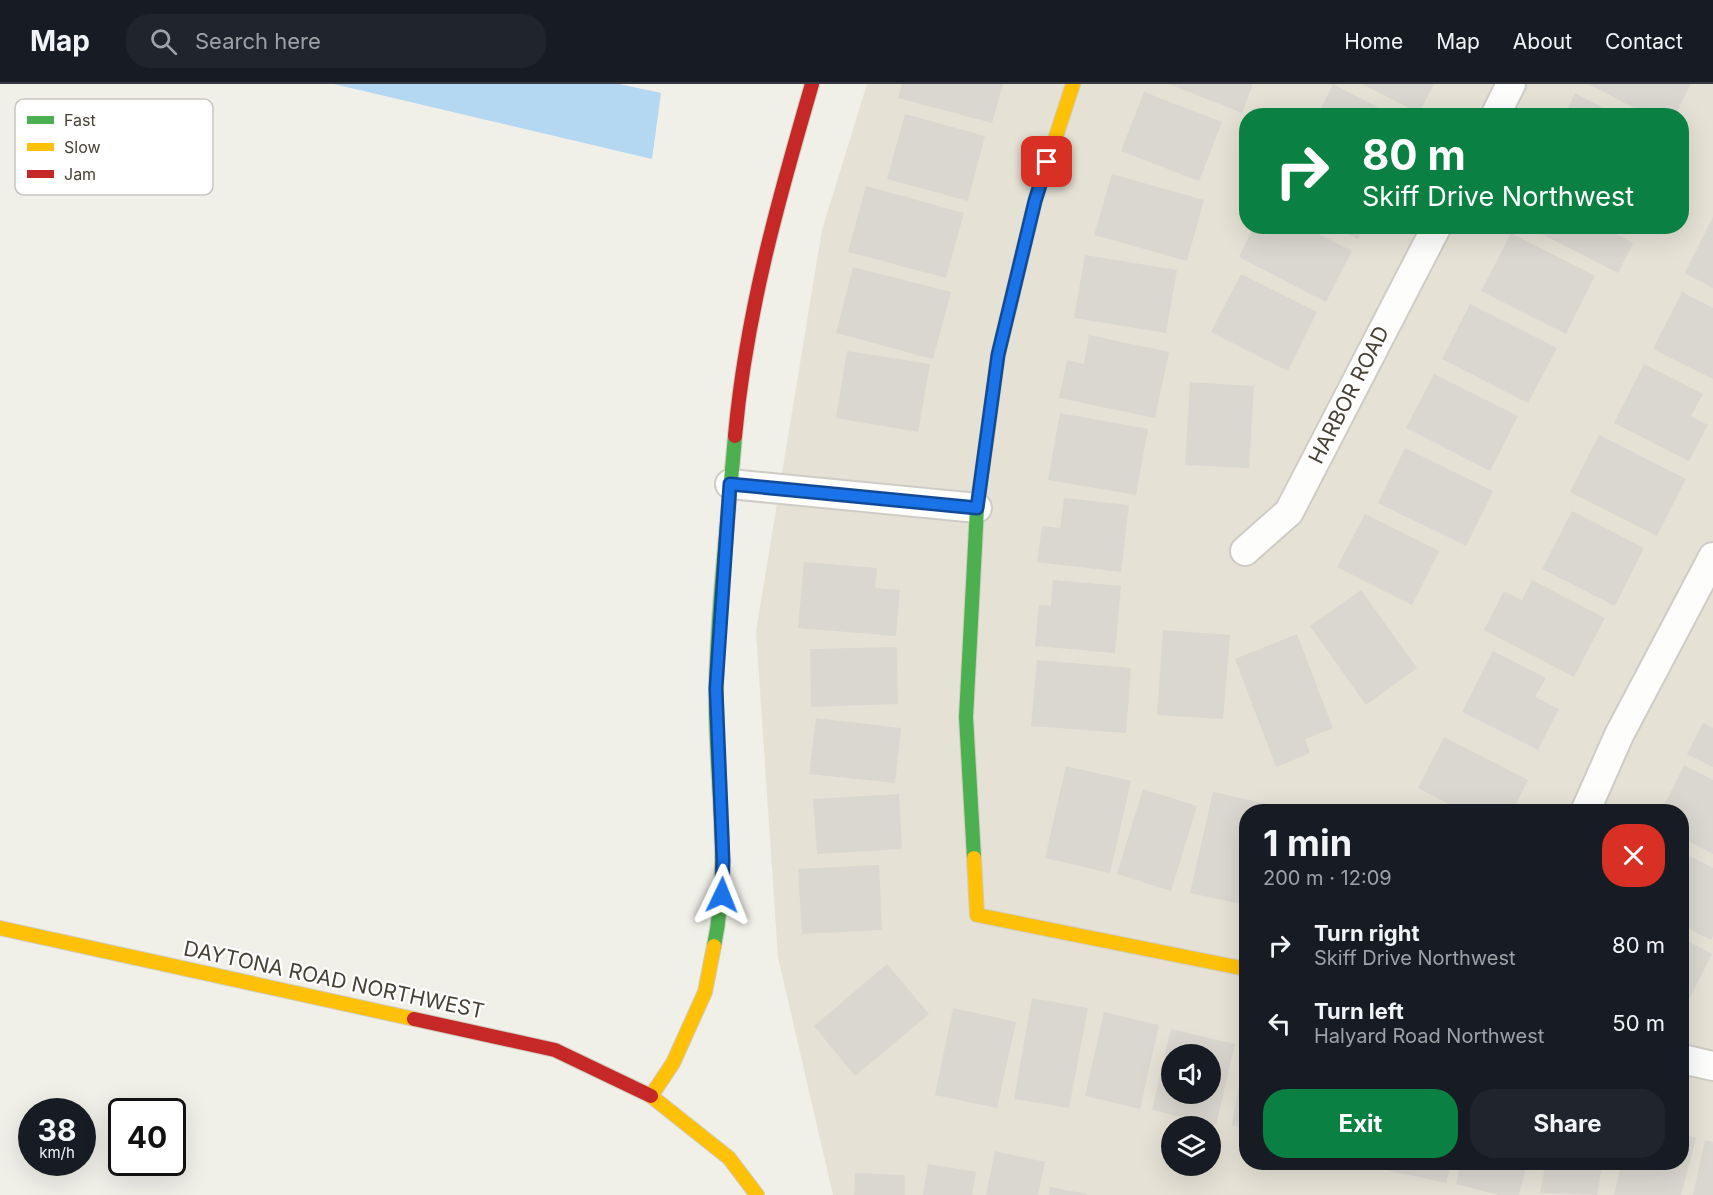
<!DOCTYPE html>
<meta charset="utf-8">
<style>
:root{--surface:#171b24;--page:#20242c;--text:#f1f3f6;--muted:#9ea1a6;--line:#363941;--accent:#0b8043}
body{margin:0;font-family:Inter,sans-serif;background:var(--page);color:var(--text);height:100vh;display:flex;flex-direction:column;font-size:22px;white-space:nowrap}
*{box-sizing:border-box;margin:0}
p{font-size:20px;color:var(--muted)}
.icon{flex:none;width:33px;height:33px;fill:none;stroke:currentColor;stroke-width:2;stroke-linecap:round;stroke-linejoin:round}
.map{position:relative;flex:1;overflow:hidden}
.sheet{position:absolute;left:1239px;top:720px;width:450px;height:366px;display:flex;flex-direction:column;background:var(--surface);border-radius:24px;box-shadow:0 6px 24px #0002}
.sheet>*{flex:none}
.guide{position:absolute;left:1239px;top:24px;width:450px;height:126px;border-radius:24px;box-shadow:0 6px 24px #0002;background:#0b8043;color:#fff;overflow:hidden}
.fabs{position:absolute;left:1161px;top:960px;display:grid;gap:12px}
.fabs a{display:grid;place-items:center;width:60px;height:60px;border-radius:50%;background:var(--surface);box-shadow:0 6px 24px #0002;font-size:30px}
.speed{position:absolute;left:18px;top:1014px;display:flex;gap:12px;font-size:30px;font-weight:700;text-align:center}
.speed>*{display:grid;place-content:center;width:78px;height:78px;border-radius:50%;background:var(--surface);box-shadow:0 6px 24px #0002;line-height:1}
.speed small{font-size:15px;font-weight:400}
.speed .limit{border:3px solid #111;border-radius:9px;background:#fff;color:#111}
.pin{position:absolute;display:grid;place-items:center;width:51px;height:51px;color:#fff;margin:-26px;border-radius:12px;box-shadow:0 3px 9px #0006}
.me{position:absolute;width:66px;margin:-33px;rotate:2deg;stroke-linejoin:round;filter:drop-shadow(0 0 4px #0008)}
.turn{display:flex;align-items:center;gap:21px;height:126px;padding:0 24px;font-size:27px}
.turn .icon{width:78px;height:78px;stroke-width:2.5}
.turn b{display:block;font-size:42px;line-height:51px}
.round{display:grid;place-items:center;flex:none;width:63px;height:63px;border-radius:24px;background:var(--page)}
.head{display:flex;align-items:center;justify-content:space-between;height:102px;padding:0 24px}
h1{font-size:36px;font-weight:700;line-height:45px}
.action{display:flex;gap:12px;margin-top:auto;padding:12px 24px}
.action a{flex:1;height:69px;border-radius:24px;background:var(--accent);color:#fff;font-size:24px;font-weight:700;line-height:69px;text-align:center}
.action a+a{background:var(--page);color:var(--text)}
ul{padding:0;list-style:none}
li{display:flex;align-items:center;gap:18px;height:78px;padding:0 24px}
li div{flex:1}
li b{display:block;font-size:22px}
li em{font-style:normal}
header{display:flex;align-items:center;gap:36px;box-sizing:border-box;height:84px;padding:0 30px;background:var(--surface);border-bottom:2px solid var(--line)}
header strong{font-size:28px}
nav{display:flex;gap:33px;margin-inline-start:auto;font-size:21px}
.search{width:420px;height:54px;background:var(--page);display:flex;align-items:center;gap:15px;box-sizing:border-box;padding:0 21px;border-radius:24px;color:var(--muted);font-size:22px}
.map>svg:first-child{display:block}
.residential{fill:#e5e1d5;fill-rule:evenodd}
.water{fill:#b4d7f2}
.building{fill:#dad7d0;fill-rule:evenodd}
.lines{fill:none;stroke-linecap:round;stroke-linejoin:round}
.street-casing{stroke:#ceccc5;stroke-width:32}
.fast-casing{stroke:#d0ccbe;stroke-width:16}
.slow-casing{stroke:#d0ccbe;stroke-width:16}
.jam-casing{stroke:#d0ccbe;stroke-width:16}
.street{stroke:#fdfdfc;stroke-width:28}
.fast{stroke:#4caf50;stroke-width:14}
.slow{stroke:#ffc107;stroke-width:14}
.jam{stroke:#c62828;stroke-width:14}
.route-casing{stroke:#114b97;stroke-width:15}
.route{stroke:#1a73e8;stroke-width:10}
.labels{text-anchor:middle;stroke-width:4.5;stroke-linejoin:round;paint-order:stroke}
.street-label{font-size:21px;fill:#474034;stroke:#fff}
.key{fill:#fff;stroke:#c8c6c2;stroke-width:1.5}
.key-label{font-size:16px;fill:#474034}
</style>
<header>
<strong>Map</strong>
<div class="search"><svg class="icon" aria-label="search" viewBox="0 0 24 24"><circle cx="10" cy="10" r="6"/><path d="M15 15l6 6"/></svg>Search here</div>
<nav><a>Home</a><a>Map</a><a>About</a><a>Contact</a></nav>
</header>
<div class="map">
<svg width="1713" height="1111" viewBox="0 0 1713 1111">
<rect width="100%" height="100%" fill="#f0efe8"/>
<path class="residential" d="M867,0H1713V1111H833L778,873L756,547L822,146ZM1246,32H1682V142H1246ZM1246,728H1682V1078H1246ZM1172,970H1210V1010H1172ZM1172,1042H1210V1082H1172Z"/>
<path class="water" d="M334,0H619L661,9L652,75Z"/>
<g class="building">
<path d="M902,0H1003L992,39L898,14Z"/>
<path d="M1169,0H1253L1242,29Z"/>
<path d="M1333,0L1394,32H1317Z"/>
<path d="M1362,0H1434L1419,29Z"/>
<path d="M1588,0H1691L1675,32H1650Z"/>
<path d="M1144,8L1222,38L1199,97L1121,67Z"/>
<path d="M1575,9L1619,32H1564Z"/>
<path d="M905,30L985,52L968,117L887,95Z"/>
<path d="M1112,90L1204,116L1187,177L1094,151Z"/>
<path d="M866,102L964,129L946,194L848,168Z"/>
<path d="M1713,133V204L1685,189Z"/>
<path d="M1254,142H1303L1352,167L1326,218L1239,173Z"/>
<path d="M1334,142H1364L1358,155Z"/>
<path d="M1526,142H1623L1618,151L1633,159L1618,189Z"/>
<path d="M1511,149L1595,192L1566,250L1481,207Z"/>
<path d="M1085,171L1177,186L1166,249L1074,234Z"/>
<path d="M853,183L951,208L933,275L836,249Z"/>
<path d="M1241,190L1317,228L1288,287L1211,248Z"/>
<path d="M1682,208L1713,224V295L1653,265Z"/>
<path d="M1470,220L1557,264L1528,319L1442,275Z"/>
<path d="M1089,251L1169,268L1155,334L1059,314L1067,276L1084,280Z"/>
<path d="M847,267L930,280L918,348L836,334Z"/>
<path d="M1644,280L1703,310L1691,332L1708,341L1689,377L1614,339Z"/>
<path d="M1434,290L1518,332L1490,387L1406,344Z"/>
<path d="M1190,298L1254,302L1249,384L1185,381Z"/>
<path d="M1060,329L1148,345L1136,411L1048,396Z"/>
<path d="M1599,351L1686,395L1657,452L1570,408Z"/>
<path d="M1405,364L1493,407L1466,462L1378,419Z"/>
<path d="M1064,414L1129,421L1121,488L1037,478L1042,442L1060,444Z"/>
<path d="M1572,427L1644,464L1615,522L1542,485Z"/>
<path d="M1365,430L1439,467L1412,521L1337,483Z"/>
<path d="M804,478L877,484L875,504L900,506L896,552L798,544Z"/>
<path d="M1053,496L1121,502L1115,569L1035,562L1039,521L1051,522Z"/>
<path d="M1532,496L1605,534L1574,593L1484,546L1504,507L1522,516Z"/>
<path d="M1361,506L1417,584L1366,621L1310,542Z"/>
<path d="M1163,546L1230,551L1223,635L1157,631Z"/>
<path d="M1297,550L1333,644L1305,655L1310,669L1276,683L1235,575Z"/>
<path d="M897,563L898,620L811,623L810,565Z"/>
<path d="M1493,567L1546,594L1535,613L1559,625L1538,666L1462,628Z"/>
<path d="M1037,576L1131,584L1126,649L1031,642Z"/>
<path d="M816,634L901,644L895,699L809,690Z"/>
<path d="M1703,639L1713,644V683L1687,670Z"/>
<path d="M1444,653L1528,696L1512,728H1464L1418,704Z"/>
<path d="M1684,681L1713,696V770L1682,754V728H1661Z"/>
<path d="M1066,682L1131,697L1110,789L1045,774Z"/>
<path d="M1143,705L1197,722L1171,807L1117,790Z"/>
<path d="M1213,708L1267,720L1265,728H1246V813L1245,821L1190,809Z"/>
<path d="M899,710L902,765L817,770L813,715Z"/>
<path d="M1682,768L1713,784V852L1711,856L1682,841Z"/>
<path d="M879,781L882,846L802,850L798,785Z"/>
<path d="M1682,854L1712,870L1683,928L1682,927Z"/>
<path d="M887,880L929,930L855,992L814,942Z"/>
<path d="M1032,914L1088,924L1069,1024L1014,1015Z"/>
<path d="M953,924L1016,938L997,1024L935,1011Z"/>
<path d="M1104,928L1159,941L1140,1025L1085,1012Z"/>
<path d="M1171,945L1235,960L1216,1041L1152,1026ZM1172,970H1210V1010H1172Z"/>
<path d="M1243,978L1246,979V1044L1232,1041Z"/>
<path d="M1682,1050L1696,1054L1681,1111H1614L1622,1078H1682Z"/>
<path d="M1705,1056L1713,1058V1111H1693Z"/>
<path d="M995,1067L1045,1078L1038,1111H986Z"/>
<path d="M1382,1078H1451L1446,1099L1381,1085Z"/>
<path d="M1461,1078H1527L1519,1111H1499L1456,1100Z"/>
<path d="M1546,1078H1603L1597,1111L1540,1109Z"/>
<path d="M928,1080L976,1088L972,1111H923Z"/>
<path d="M855,1089L905,1091V1111H854Z"/>
<path d="M1050,1103L1087,1110L1086,1111H1049Z"/>
</g>
<g class="lines">
<defs>
<g id="street">
<path d="M1495,32L1511,0"/>
<path d="M730,400L977,424"/>
<path d="M1245,467L1289,428L1437,142"/>
<path d="M1585,728L1619,651L1713,473"/>
<path d="M1682,975L1713,982"/>
</g>
<g id="fast">
<path d="M974,774L966,633L977,424L987,352"/>
<path d="M714,862C732,776 714,689 716,603C718,519 728,436 735,352"/>
</g>
<g id="slow">
<path d="M987,352L998,271L1035,117L1073,0"/>
<path d="M974,774L977,831L1246,885"/>
<path d="M0,844L414,935"/>
<path d="M714,862L705,908L673,979L651,1012L729,1074L757,1111"/>
</g>
<g id="jam">
<path d="M735,352C746,230 778,117 812,0"/>
<path d="M414,935L555,966L651,1012"/>
</g>
</defs>
<use href="#street" class="street-casing"/>
<use href="#fast" class="fast-casing"/>
<use href="#slow" class="slow-casing"/>
<use href="#jam" class="jam-casing"/>
<use href="#street" class="street"/>
<use href="#fast" class="fast"/>
<use href="#slow" class="slow"/>
<use href="#jam" class="jam"/>
</g>
<g class="lines">
<defs>
<path id="route" d="M722,811L723,776L716,604L730,400L977,424L998,271L1035,117L1047,78"/>
</defs>
<use href="#route" class="route-casing"/>
<use href="#route" class="route"/>
</g>
<g class="labels">
<g class="street-label">
<text transform="translate(1349 311) rotate(-63)" y="7">HARBOR ROAD</text>
<text transform="translate(334 896) rotate(12)" y="7">DAYTONA ROAD NORTHWEST</text>
</g>
</g>
<rect x="15" y="15" width="198" height="96" rx="9" class="key"/>
<rect x="27" y="32" width="27" height="8" fill="#4caf50"/>
<rect x="27" y="59" width="27" height="8" fill="#ffc107"/>
<rect x="27" y="86" width="27" height="8" fill="#c62828"/>
<g class="key-label">
<text x="64" y="42">Fast</text>
<text x="64" y="69">Slow</text>
<text x="64" y="96">Jam</text>
</g>
</svg>
<div class="fabs">
<a><svg class="icon" aria-label="sound" viewBox="0 0 24 24"><path d="M4 9h4l5-4v14l-5-4H4zM17 9q2 3 0 6"/></svg></a>
<a><svg class="icon" aria-label="layers" viewBox="0 0 24 24"><path d="M12 4l9 5-9 5-9-5zM3 14l9 5 9-5"/></svg></a>
</div>
<div class="speed"><div>38<small>km/h</small></div><div class="limit">40</div></div>
<div class="pin" style="left:1047px;top:78px;background:#d93025"><svg class="icon" aria-label="arrive" viewBox="0 0 24 24"><path d="M6 21V4h12l-3 4 3 4H6"/></svg></div>
<svg class="me" style="left:722px;top:811px" viewBox="-20 -20 40 40"><path d="M0-17L14 15 0 8-14 15z" fill="#1a73e8" stroke="#fff" stroke-width="4"/></svg>
<div class="guide">
<div class="turn"><svg class="icon" aria-label="right" viewBox="0 0 24 24"><path d="M7 20v-9h11M14 6l5 5-5 5"/></svg><div><b>80 m</b>Skiff Drive Northwest</div></div>
</div>
<section class="sheet">
<div class="head"><div><h1>1 min</h1><p>200 m · 12:09</p></div><a class="round" style="background:#d93025;color:#fff"><svg class="icon" aria-label="close" viewBox="0 0 24 24"><path d="M6 6l12 12M18 6L6 18"/></svg></a></div>
<ul>
<li><svg class="icon" aria-label="right" viewBox="0 0 24 24"><path d="M7 20v-9h11M14 6l5 5-5 5"/></svg><div><b>Turn right</b><p>Skiff Drive Northwest</p></div><em>80 m</em></li>
<li><svg class="icon" aria-label="left" viewBox="0 0 24 24"><path d="M17 20v-9H6M10 6l-5 5 5 5"/></svg><div><b>Turn left</b><p>Halyard Road Northwest</p></div><em>50 m</em></li>
</ul>
<div class="action"><a>Exit</a><a>Share</a></div>
</section>
</div>
